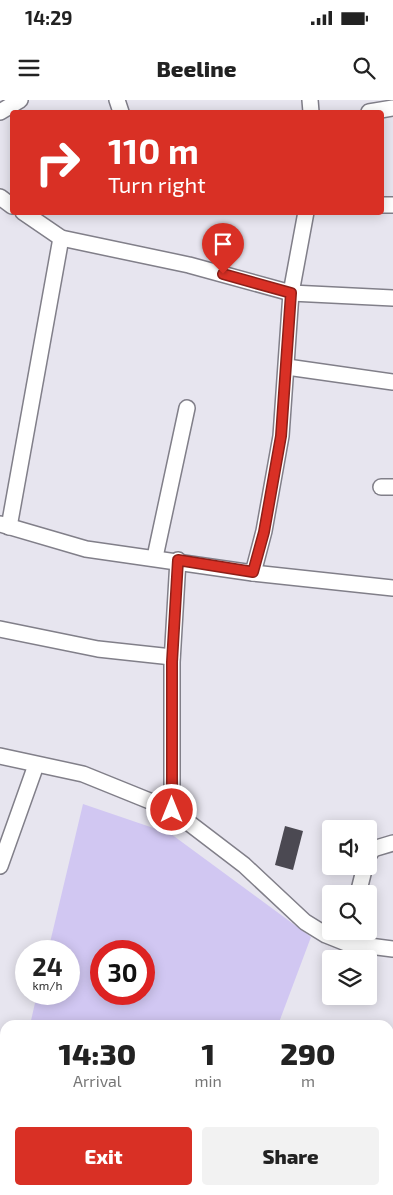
<!DOCTYPE html>
<style>
:root{--surface:#fff;--page:#f2f2f2;--text:#222;--muted:#767676;--accent:#d93025}
body{margin:0;font-family:"Exo 2",sans-serif;background:var(--page);color:var(--text);height:100vh;display:flex;flex-direction:column;font-size:19px;white-space:nowrap}
*{box-sizing:border-box;margin:0}
p{font-size:16px;color:var(--muted)}
.icon{flex:none;width:28px;height:28px;fill:none;stroke:currentColor;stroke-width:2;stroke-linecap:round;stroke-linejoin:round}
.map{position:relative;flex:1;overflow:hidden}
.sheet{position:absolute;left:0px;top:920px;width:394px;height:175px;display:flex;flex-direction:column;background:var(--surface);border-radius:15px 15px 0 0;box-shadow:0 2px 12px #0003}
.sheet>*{flex:none}
.guide{position:absolute;left:10px;top:10px;width:374px;height:105px;border-radius:5px;box-shadow:0 2px 12px #0003;background:#d93025;color:#fff;overflow:hidden}
.fabs{position:absolute;left:322px;top:720px;display:grid;gap:10px}
.fabs a{display:grid;place-items:center;width:55px;height:55px;border-radius:5px;background:var(--surface);box-shadow:0 2px 12px #0003;font-size:25px}
.speed{position:absolute;left:15px;top:840px;display:flex;gap:10px;font-size:25px;font-weight:700;text-align:center}
.speed>*{display:grid;place-content:center;width:65px;height:65px;border-radius:50%;background:var(--surface);box-shadow:0 2px 12px #0003;line-height:1}
.speed small{font-size:12px;font-weight:400}
.speed .limit{border:8px solid #d22;background:#fff;color:#111}
.pin{position:absolute;display:grid;place-items:center;width:42px;height:42px;color:#fff;margin:-51px -21px;border-radius:50% 50% 50% 0;rotate:-45deg;box-shadow:0 0 5px #0007}
.pin .icon{rotate:45deg}
.me{position:absolute;width:55px;margin:-28px;rotate:0deg;stroke-linejoin:round;filter:drop-shadow(0 0 4px #0008)}
.turn{display:flex;align-items:center;gap:18px;height:105px;padding:0 15px;font-size:22px}
.turn .icon{width:65px;height:65px;stroke-width:2.5}
.turn b{display:block;font-size:35px;line-height:42px}
.eta{display:flex;justify-content:space-evenly;align-items:center;height:85px;text-align:center}
.eta b{font-size:30px;font-weight:800;line-height:35px}
.button{display:flex;gap:10px;margin-top:auto;padding:10px 15px}
.button a{flex:1;height:58px;border-radius:5px;background:var(--accent);color:#fff;font-size:20px;font-weight:800;line-height:58px;text-align:center}
.button a+a{background:var(--page);color:var(--text)}
.status{display:flex;justify-content:space-between;align-items:center;height:35px;padding:0 25px;background:var(--surface);direction:ltr}
.status svg{height:14px;fill:currentColor}
header{display:flex;justify-content:space-between;align-items:center;height:65px;padding:0 15px;background:var(--surface);font-size:22px;font-weight:800}
.map>svg:first-child{display:block}
.park{fill:#d1c7f2;fill-rule:evenodd}
.building{fill:#4b4952}
.lines{fill:none;stroke-linecap:round;stroke-linejoin:round}
.minor-casing{stroke:#817f89;stroke-width:18}
.minor{stroke:#fff;stroke-width:15}
.route-casing{stroke:#8d1f18;stroke-width:12}
.route{stroke:#d93025;stroke-width:9}
</style>
<div class="status"><b>14:29</b><svg viewBox="0 0 49 12"><path d="M0 12V9h3v3zM5 12V6h3v6zM10 12V3h3v9zM15 12V0h3v12zM26 1h20v11H26zM47 4h2v5h-2z"/></svg></div>
<header><svg class="icon" aria-label="menu" viewBox="0 0 24 24"><path d="M4 6h16M4 12h16M4 18h16"/></svg>Beeline<svg class="icon" aria-label="search" viewBox="0 0 24 24"><circle cx="10" cy="10" r="6"/><path d="M15 15l6 6"/></svg></header>
<div class="map">
<svg width="393" height="1095" viewBox="0 0 393 1095">
<rect width="100%" height="100%" fill="#e7e5ef"/>
<path class="park" d="M83,704L171,734L311,837L278,925H30L37,894H69V851H48ZM101,851H144V894H101Z"/>
<path class="building" d="M285,726L303,731L293,770L275,765Z"/>
<g class="lines">
<defs>
<g id="minor">
<path d="M117,0L121,12"/>
<path d="M310,0L311,12"/>
<path d="M0,12L20,0"/>
<path d="M369,12L393,8"/>
<path d="M0,97L12,106"/>
<path d="M381,105H393"/>
<path d="M23,112L61,138L189,165L291,193L393,198"/>
<path d="M287,267L393,282"/>
<path d="M381,387H393"/>
<path d="M0,424L86,449L253,473L393,488"/>
<path d="M9,427L61,138"/>
<path d="M155,457L187,308"/>
<path d="M253,473L264,431L281,336L291,193L306,112"/>
<path d="M0,529L98,549L172,557"/>
<path d="M0,656L83,674L172,710L244,765L305,822L326,835L346,843L393,849"/>
<path d="M172,710V562L178,460"/>
<path d="M369,755L373,749L393,743"/>
<path d="M0,766L36,665"/>
<path d="M358,794L365,766"/>
<path d="M389,1025L393,1026"/>
<path d="M0,1036L5,1015"/>
<path d="M325,1090L335,1092"/>
<path d="M254,1095L255,1090"/>
</g>
</defs>
<use href="#minor" class="minor-casing"/>
<use href="#minor" class="minor"/>
</g>
<g class="lines">
<defs>
<path id="route" d="M172,710V562L178,460L253,472L264,432L281,336L291,193L223,174"/>
</defs>
<use href="#route" class="route-casing"/>
<use href="#route" class="route"/>
</g>
</svg>
<div class="fabs">
<a><svg class="icon" aria-label="sound" viewBox="0 0 24 24"><path d="M4 9h4l5-4v14l-5-4H4zM17 9q2 3 0 6"/></svg></a>
<a><svg class="icon" aria-label="search" viewBox="0 0 24 24"><circle cx="10" cy="10" r="6"/><path d="M15 15l6 6"/></svg></a>
<a><svg class="icon" aria-label="layers" viewBox="0 0 24 24"><path d="M12 4l9 5-9 5-9-5zM3 14l9 5 9-5"/></svg></a>
</div>
<div class="speed"><div>24<small>km/h</small></div><div class="limit">30</div></div>
<div class="pin" style="left:223px;top:174px;background:#d93025"><svg class="icon" aria-label="arrive" viewBox="0 0 24 24"><path d="M6 21V4h12l-3 4 3 4H6"/></svg></div>
<svg class="me" style="left:172px;top:710px" viewBox="-20 -20 40 40"><circle r="17" fill="#d93025" stroke="#fff" stroke-width="3"/><path d="M0-11L8 9 0 5-8 9z" fill="#fff"/></svg>
<div class="guide">
<div class="turn"><svg class="icon" aria-label="right" viewBox="0 0 24 24"><path d="M7 20v-9h11M14 6l5 5-5 5"/></svg><div><b>110 m</b>Turn right</div></div>
</div>
<section class="sheet">
<div class="eta">
<div><b>14:30</b><p>Arrival</p></div>
<div><b>1</b><p>min</p></div>
<div><b>290</b><p>m</p></div>
</div>
<div class="button"><a>Exit</a><a>Share</a></div>
</section>
</div>
